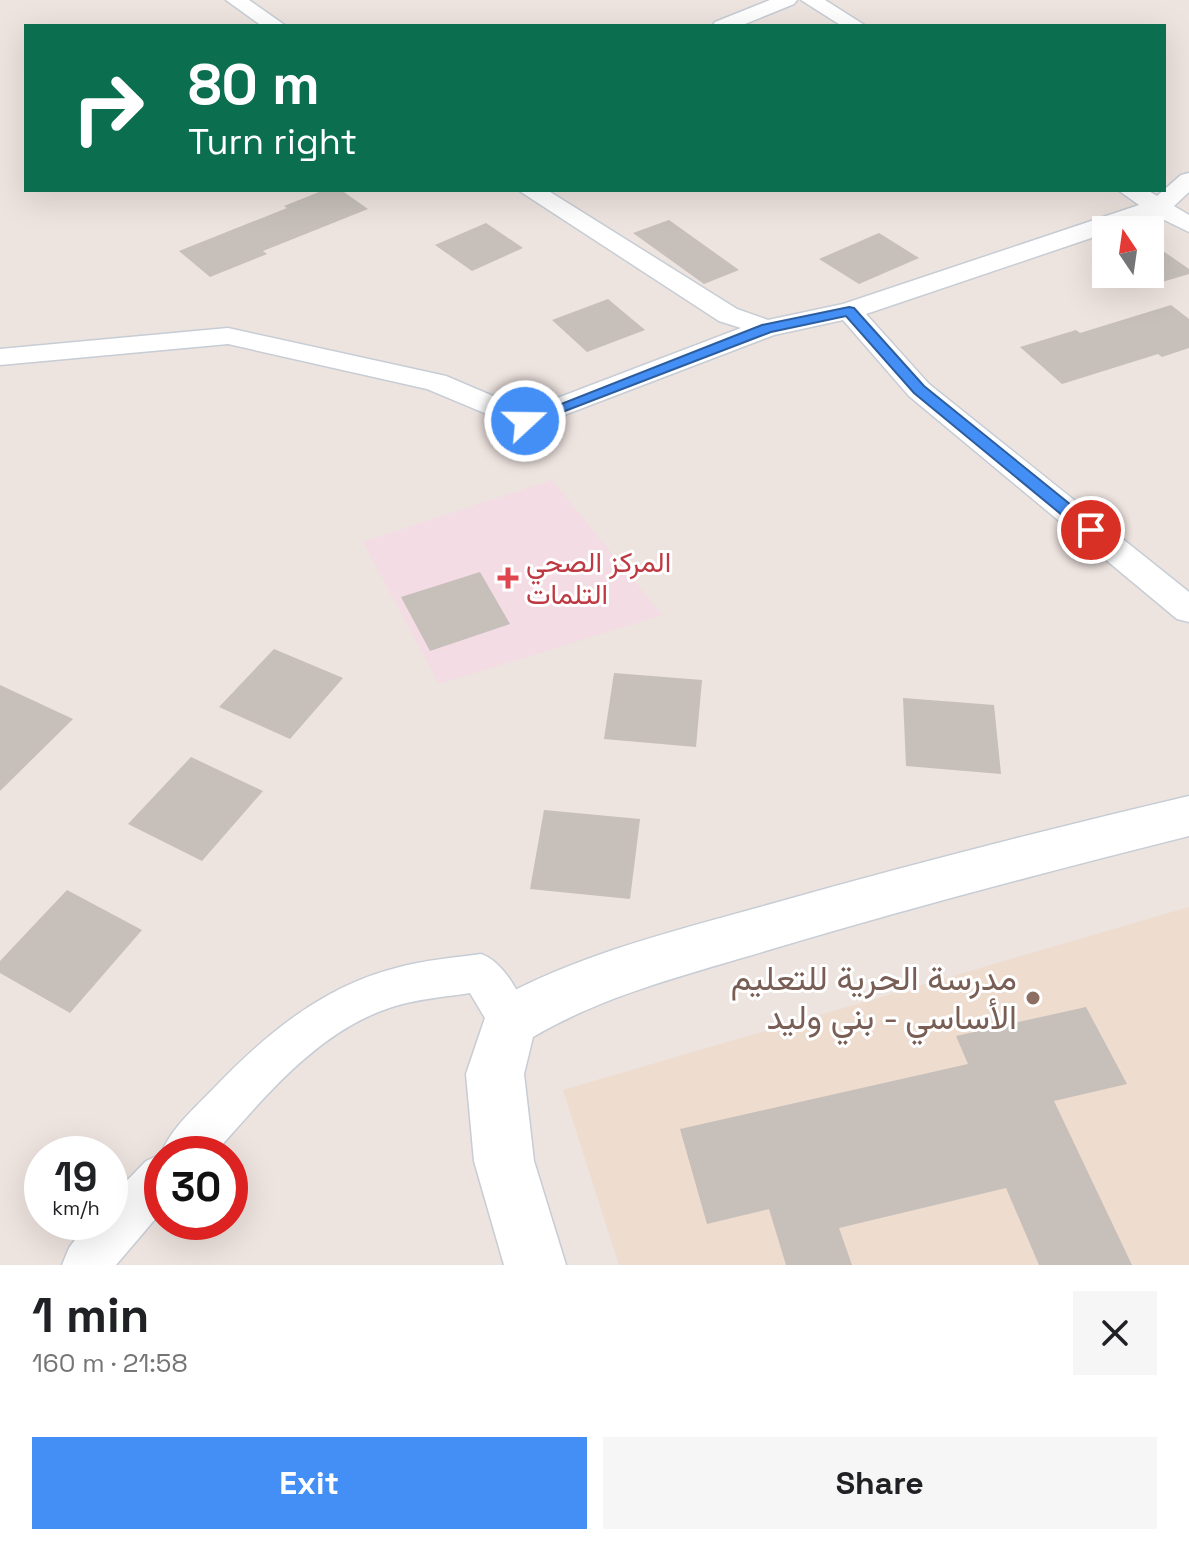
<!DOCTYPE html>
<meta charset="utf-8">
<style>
:root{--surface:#fff;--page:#f6f6f6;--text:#202124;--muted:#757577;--accent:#448ff5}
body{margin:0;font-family:"Space Grotesk",Vazirmatn,sans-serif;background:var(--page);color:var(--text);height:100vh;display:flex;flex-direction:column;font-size:30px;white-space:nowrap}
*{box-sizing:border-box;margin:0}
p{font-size:26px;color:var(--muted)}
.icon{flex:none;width:44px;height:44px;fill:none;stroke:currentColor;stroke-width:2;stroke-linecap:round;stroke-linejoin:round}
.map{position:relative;height:1265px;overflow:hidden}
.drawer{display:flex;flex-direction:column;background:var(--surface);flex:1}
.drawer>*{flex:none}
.hud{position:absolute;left:24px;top:24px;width:1142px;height:168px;border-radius:0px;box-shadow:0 8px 32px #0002;background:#0b6e4f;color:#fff;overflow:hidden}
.needle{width:52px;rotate:347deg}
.tools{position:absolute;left:1092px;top:216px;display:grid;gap:16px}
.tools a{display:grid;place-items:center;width:72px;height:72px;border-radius:0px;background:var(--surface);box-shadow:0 8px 32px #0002;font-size:40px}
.speed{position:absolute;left:24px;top:1136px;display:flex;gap:16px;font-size:40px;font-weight:700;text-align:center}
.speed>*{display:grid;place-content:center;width:104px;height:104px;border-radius:50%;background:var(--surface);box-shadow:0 8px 32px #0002;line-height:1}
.speed small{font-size:20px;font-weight:400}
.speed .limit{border:12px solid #d22;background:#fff;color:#111}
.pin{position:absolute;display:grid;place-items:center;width:68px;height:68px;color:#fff;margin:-34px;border:4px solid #fff;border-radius:50%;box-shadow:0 2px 8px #0007}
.me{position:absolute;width:88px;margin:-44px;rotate:69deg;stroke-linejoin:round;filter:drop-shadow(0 0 6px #0008)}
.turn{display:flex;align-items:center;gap:28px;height:168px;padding:0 32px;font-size:36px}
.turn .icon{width:104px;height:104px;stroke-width:2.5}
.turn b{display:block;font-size:56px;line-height:68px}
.round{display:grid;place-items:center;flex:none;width:84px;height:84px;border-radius:0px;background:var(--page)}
.overview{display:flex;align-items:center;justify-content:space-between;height:136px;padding:0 32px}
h1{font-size:48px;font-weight:800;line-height:60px}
.cta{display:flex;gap:16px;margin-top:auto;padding:16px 32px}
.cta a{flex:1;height:92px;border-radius:0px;background:var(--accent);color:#fff;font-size:32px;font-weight:800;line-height:92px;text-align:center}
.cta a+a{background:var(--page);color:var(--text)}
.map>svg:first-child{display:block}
.education{fill:#eedccf}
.medical{fill:#f3dce3}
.building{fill:#c6bfba}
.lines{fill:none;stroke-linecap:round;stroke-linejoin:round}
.street-casing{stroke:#c7cdd5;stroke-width:3}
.secondary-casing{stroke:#c7cdd5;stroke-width:3}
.street{fill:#fff;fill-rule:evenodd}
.secondary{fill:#fff;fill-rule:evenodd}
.route{fill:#448ff5;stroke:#2c5d9f;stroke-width:2}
.health-dot{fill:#e0444e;stroke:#fff;stroke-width:3}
.education-dot{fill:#8d6e63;stroke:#fff;stroke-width:3}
.labels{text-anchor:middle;stroke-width:6;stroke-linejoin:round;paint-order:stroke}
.health-label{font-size:28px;fill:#be3a42;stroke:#fff;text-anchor:start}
.near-education-label{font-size:34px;fill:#785e54;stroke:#fff;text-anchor:end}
</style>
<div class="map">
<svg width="1189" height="1265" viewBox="0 0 1189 1265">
<rect width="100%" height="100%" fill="#ede3df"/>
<path class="education" d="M1189,907V1265H619L563,1090Z"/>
<path class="medical" d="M552,480L662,615L439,684L363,542Z"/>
<g class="building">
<path d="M324,190H341L368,209L263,251L267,254L210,277L179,251L287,208L284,206Z"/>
<path d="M669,220L739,270L704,284L633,233Z"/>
<path d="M486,223L523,248L472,271L435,245Z"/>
<path d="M879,233L919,258L859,284L819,259Z"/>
<path d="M1150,242L1189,269V274L1142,288L1124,274H1150Z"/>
<path d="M608,299L645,330L587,352L552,320Z"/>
<path d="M1171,305L1189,319V348L1162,357L1158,354L1062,384L1020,347L1076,330L1080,333Z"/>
<path d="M480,572L510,624L430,651L401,597Z"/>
<path d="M274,649L343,678L290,739L219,707Z"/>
<path d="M614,673L702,680L696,747L604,739Z"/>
<path d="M0,685L73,719L0,791Z"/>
<path d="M903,698L994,705L1001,774L906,766Z"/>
<path d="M191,757L263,791L202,861L128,824Z"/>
<path d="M544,810L640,819L630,899L530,889Z"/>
<path d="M67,890L142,930L70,1013L0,973V961Z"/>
<path d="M1086,1007L1127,1084L1054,1101L1132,1265H1039L1006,1188L839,1228L852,1265H786L769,1209L707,1224L680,1129L968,1064L956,1036Z"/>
</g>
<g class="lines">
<defs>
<g id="street">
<path d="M226,0H249L286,26H262Z"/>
<path d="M770,0H797L794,4L740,26H712L715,22Z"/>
<path d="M801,0H825L866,26H842Z"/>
<path d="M1189,173V192L1174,206L1189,215V232L1156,216L1106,230V233L866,314L929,384L1189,592V622L1177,619L909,396L843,320L774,335L525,430L427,389L228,344L0,365V349L228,328L446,376L526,410L741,328L719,321L518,190H547L737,309L768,320L843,304L1139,205L1118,190H1147L1157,196L1181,175Z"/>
<path d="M481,954C506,963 521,997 531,1021L525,1035L510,1041L495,1035L470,993C444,997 417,999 392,1007C317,1031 264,1098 214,1154H162V1211L116,1265H62L69,1248L88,1222H110V1198L146,1161L161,1154C171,1128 195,1108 214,1088C266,1034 322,987 396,968C424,960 453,958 481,954Z"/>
</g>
<path id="secondary" d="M1189,796V836C1049,871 910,908 772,949C690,974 608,993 533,1037L524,1074L534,1161L566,1265H504L474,1161L466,1074L490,1003C578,954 674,931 771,904C909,865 1049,829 1189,796Z"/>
</defs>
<use href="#street" class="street-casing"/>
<use href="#secondary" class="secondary-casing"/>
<use href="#street" class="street"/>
<use href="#secondary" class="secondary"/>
</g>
<path class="route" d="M849,307L854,308L924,386L1097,526L1099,530L1097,534H1085L914,393L846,316L771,332L531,424L525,426L518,421L762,325Z"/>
<path class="health-dot" d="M504 566h8v8h8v8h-8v8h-8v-8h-8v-8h8z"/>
<circle class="education-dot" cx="1033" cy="998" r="8"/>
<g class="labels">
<g class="health-label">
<text x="526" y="572">المركز الصحي<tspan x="526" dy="32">التلمات</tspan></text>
</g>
<g class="near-education-label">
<text x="1017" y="990">مدرسة الحرية للتعليم<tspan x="1017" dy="39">الأساسي - بني وليد</tspan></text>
</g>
</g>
</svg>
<div class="tools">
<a><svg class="needle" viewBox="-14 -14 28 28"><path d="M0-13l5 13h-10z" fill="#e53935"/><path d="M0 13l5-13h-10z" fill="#757577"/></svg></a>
</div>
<div class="speed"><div>19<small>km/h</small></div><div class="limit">30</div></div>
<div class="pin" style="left:1091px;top:530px;background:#d93025"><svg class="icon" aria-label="arrive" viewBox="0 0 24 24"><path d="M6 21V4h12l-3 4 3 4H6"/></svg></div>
<svg class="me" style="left:525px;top:421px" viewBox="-20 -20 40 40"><circle r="17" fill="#448ff5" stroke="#fff" stroke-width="3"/><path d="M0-11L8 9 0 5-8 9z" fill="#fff"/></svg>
<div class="hud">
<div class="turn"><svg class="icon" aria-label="right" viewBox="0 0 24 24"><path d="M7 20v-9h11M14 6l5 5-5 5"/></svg><div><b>80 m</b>Turn right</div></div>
</div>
</div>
<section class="drawer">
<div class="overview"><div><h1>1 min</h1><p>160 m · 21:58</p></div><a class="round"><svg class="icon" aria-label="close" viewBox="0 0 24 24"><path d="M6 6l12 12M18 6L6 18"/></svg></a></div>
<div class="cta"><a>Exit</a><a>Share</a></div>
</section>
